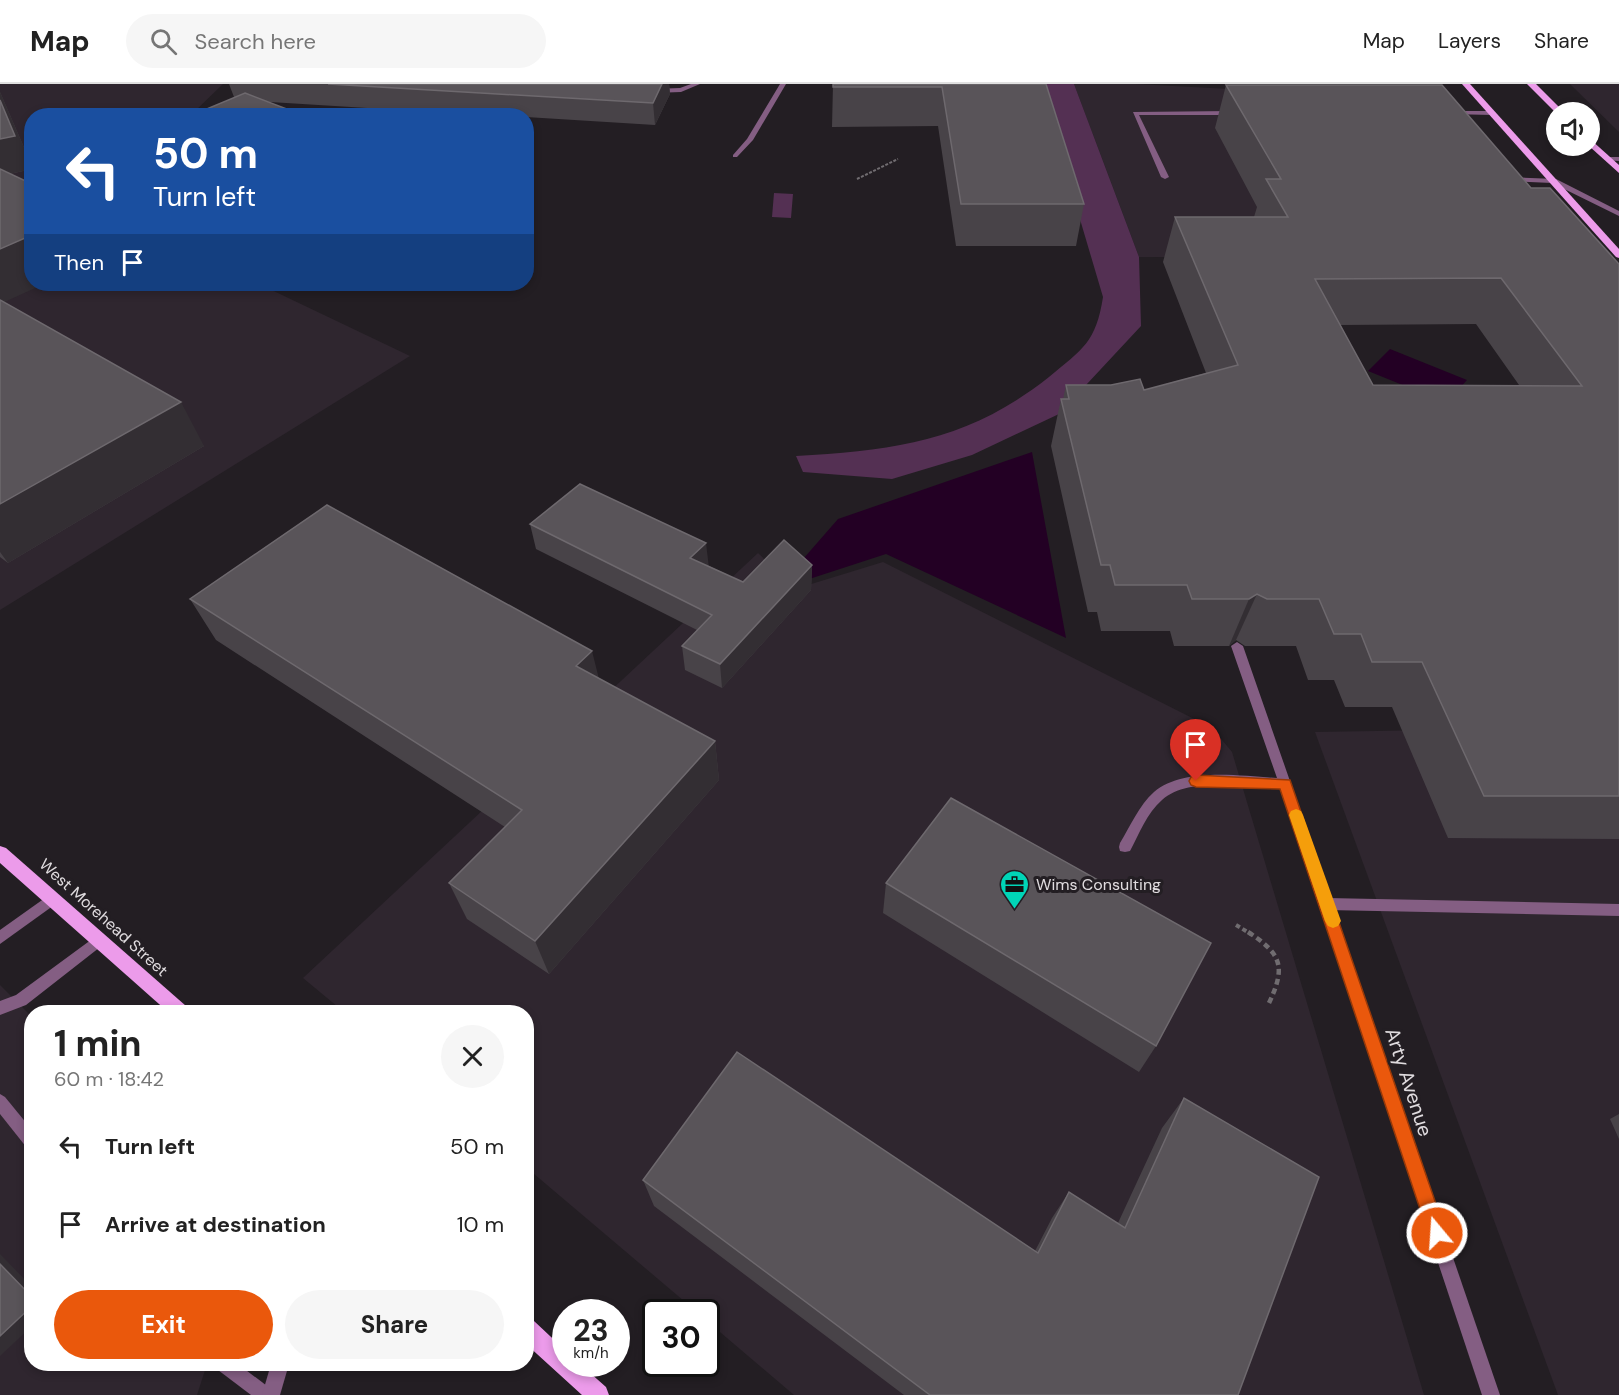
<!DOCTYPE html>
<meta charset="utf-8">
<style>
:root{--surface:#fff;--page:#f6f6f6;--text:#222;--muted:#767676;--line:#e0e0e0;--accent:#ea580c}
body{margin:0;font-family:"DM Sans",sans-serif;background:var(--page);color:var(--text);height:100vh;display:flex;flex-direction:column;font-size:22px;white-space:nowrap}
*{box-sizing:border-box;margin:0}
p{font-size:20px;color:var(--muted)}
.icon{flex:none;width:33px;height:33px;fill:none;stroke:currentColor;stroke-width:2;stroke-linecap:round;stroke-linejoin:round}
.map{position:relative;flex:1;overflow:hidden}
.drawer{position:absolute;left:24px;top:921px;width:510px;height:366px;display:flex;flex-direction:column;background:var(--surface);border-radius:24px;box-shadow:0 3px 9px #0003}
.drawer>*{flex:none}
.top-card{position:absolute;left:24px;top:24px;width:510px;height:183px;border-radius:24px;box-shadow:0 3px 9px #0003;background:#1a4fa0;color:#fff;overflow:hidden}
.tools{position:absolute;left:1546px;top:18px;display:grid;gap:12px}
.tools a{display:grid;place-items:center;width:54px;height:54px;border-radius:50%;background:var(--surface);box-shadow:0 3px 9px #0003;font-size:30px}
.speed{position:absolute;left:552px;top:1215px;display:flex;gap:12px;font-size:30px;font-weight:700;text-align:center}
.speed>*{display:grid;place-content:center;width:78px;height:78px;border-radius:50%;background:var(--surface);box-shadow:0 3px 9px #0003;line-height:1}
.speed small{font-size:15px;font-weight:400}
.speed .limit{border:3px solid #111;border-radius:9px;background:#fff;color:#111}
.pin{position:absolute;display:grid;place-items:center;width:51px;height:51px;color:#fff;margin:-62px -26px;border-radius:50% 50% 50% 0;rotate:-45deg;box-shadow:0 0 6px #0007}
.pin .icon{rotate:45deg}
.me{position:absolute;width:66px;margin:-33px;rotate:342deg;stroke-linejoin:round;filter:drop-shadow(0 0 4px #0008)}
.turn{display:flex;align-items:center;gap:21px;height:126px;padding:0 30px;font-size:27px}
.turn .icon{width:78px;height:78px;stroke-width:2.5}
.turn b{display:block;font-size:42px;line-height:51px}
.then{display:flex;align-items:center;height:57px;padding:0 30px;background:#0003;gap:12px;font-size:22px}
.round{display:grid;place-items:center;flex:none;width:63px;height:63px;border-radius:32px;background:var(--page)}
.headline{display:flex;align-items:center;justify-content:space-between;height:102px;padding:0 30px}
h1{font-size:36px;font-weight:700;line-height:45px}
.cta{display:flex;gap:12px;margin-top:auto;padding:12px 30px}
.cta a{flex:1;height:69px;border-radius:36px;background:var(--accent);color:#fff;font-size:24px;font-weight:700;line-height:69px;text-align:center}
.cta a+a{background:var(--page);color:var(--text)}
ul{padding:0;list-style:none}
li{display:flex;align-items:center;gap:18px;height:78px;padding:0 30px}
li div{flex:1}
li b{display:block;font-size:22px}
li em{font-style:normal}
header{display:flex;align-items:center;gap:36px;box-sizing:border-box;height:84px;padding:0 30px;background:var(--surface);border-bottom:2px solid var(--line)}
header strong{font-size:28px}
nav{display:flex;gap:33px;margin-inline-start:auto;font-size:21px}
.search{width:420px;height:54px;background:var(--page);display:flex;align-items:center;gap:15px;box-sizing:border-box;padding:0 21px;border-radius:33px;color:var(--muted);font-size:22px}
.map>svg:first-child{display:block}
.built{fill:#2f262f}
.green{fill:#543053}
.water{fill:#230024}
.lines{fill:none;stroke-linecap:round;stroke-linejoin:round}
.path-far2{stroke:#706c70;stroke-width:2;stroke-dasharray:3 1.5;stroke-linecap:butt}
.path-far1{stroke:#706c70;stroke-width:4;stroke-dasharray:4.5 3;stroke-linecap:butt}
.path{stroke:#706c70;stroke-width:4.5;stroke-dasharray:6 4;stroke-linecap:butt}
.service{fill:#845e83;fill-rule:evenodd}
.minor{fill:#845e83;fill-rule:evenodd}
.primary{fill:#ec9bea;fill-rule:evenodd}
.wall{fill:#484348;fill-rule:evenodd}
.shaded-wall{fill:#332e33}
.building{fill:#595459;stroke:#6e696e;stroke-width:1.5;fill-rule:evenodd}
.route{fill:#ea580c;stroke:#983908;stroke-width:1.5}
.slow{fill:#f59e0b}
.labels{text-anchor:middle;stroke-width:6;stroke-linejoin:round;paint-order:stroke}
.poi-label{font-size:16px;fill:#e0dcdf;stroke:#231e23;text-anchor:start}
.street-label{font-size:16px;fill:#e0dcdf;stroke:#231e23}
.near-street-label{font-size:20px;fill:#e0dcdf;stroke:#231e23}
</style>
<header>
<strong>Map</strong>
<div class="search"><svg class="icon" aria-label="search" viewBox="0 0 24 24"><circle cx="10" cy="10" r="6"/><path d="M15 15l6 6"/></svg>Search here</div>
<nav><a>Map</a><a>Layers</a><a>Share</a></nav>
</header>
<div class="map">
<svg width="1619" height="1311" viewBox="0 0 1619 1311">
<rect width="100%" height="100%" fill="#231e23"/>
<g class="built">
<path d="M0,0H223L193,29L222,31L32,32V200H259L410,272L0,526Z"/>
<path d="M1074,0H1136L1267,7L1577,174L1139,173Z"/>
<path d="M1570,0H1619V48Z"/>
<path d="M758,469L795,505L883,478L1212,644L1232,668L1424,1311H794L707,1237L706,1228H697L527,1084L526,928H344L303,894Z"/>
<path d="M1619,643V1311H1558L1315,648Z"/>
<path d="M0,901L31,932L32,1280H207L197,1311H0Z"/>
</g>
<g class="green">
<path d="M1040,0H1074L1139,173L1141,242L1059,330L972,371L892,395L803,388L796,372C896,366 968,357 1049,293C1083,265 1096,258 1103,213Z"/>
<path d="M774,109L793,110L791,134L772,133Z"/>
</g>
<g class="water">
<path d="M1390,265L1467,296L1447,319L1368,287Z"/>
<path d="M1032,368L1066,554L886,470L797,499L790,490L838,435Z"/>
</g>
<g class="lines">
<path class="path-far2" d="M857,95L898,75"/>
<path class="path-far1" d="M1236,841L1251,850"/>
<path class="path" d="M1248,848C1282,870 1286,883 1269,919"/>
<g class="service">
<path d="M691,0H700L681,8L654,9L651,7L654,5L680,4Z"/>
<path d="M1451,27H1492L1495,29L1492,31L1449,30L1448,29Z"/>
<path d="M1133,28L1233,27L1236,29L1233,31H1139L1169,93L1165,95L1161,93Z"/>
<path d="M1607,73H1619V77L1605,76L1604,75Z"/>
<path d="M1505,93L1556,95L1619,127V132L1552,99L1508,97H1505Z"/>
<path d="M1237,558L1243,562L1291,700L1289,704L1285,705C1251,702 1189,692 1162,716C1147,729 1139,750 1130,767L1125,768L1120,767L1119,763L1120,759C1130,743 1139,721 1154,708C1183,683 1241,692 1277,694L1231,562Z"/>
<path d="M52,809L57,811L59,815L57,819L0,860V846Z"/>
<path d="M1327,814L1619,820V832L1327,826L1322,824L1320,820L1322,816Z"/>
<path d="M99,850L104,852L106,856L104,860L26,921L0,931V917L16,911Z"/>
<path d="M0,1010L5,1013L32,1046V1067L27,1064L0,1030Z"/>
<path d="M215,1280H238L271,1305L274,1311H251L218,1286Z"/>
</g>
<g class="minor">
<path d="M780,0H786L753,56L737,73H733V71L747,55Z"/>
<path d="M1285,695L1289,696L1291,700L1500,1311H1482L1279,700L1281,696Z"/>
<path d="M271,1280H289L280,1311H262Z"/>
</g>
<g class="primary">
<path d="M1462,0H1470L1619,165V174L1616,173Z"/>
<path d="M1527,0H1536L1564,28L1557,30Z"/>
<path d="M1590,55L1619,81V89L1589,62Z"/>
<path d="M0,762L6,764L186,922L189,928H168L0,779Z"/>
<path d="M526,1235L534,1237L566,1267V1280H580L606,1303L609,1311H582L526,1260Z"/>
</g>
</g>
<g class="wall">
<path d="M229,0H672H669L670,10L655,41L526,33V32H496L270,18L234,13Z"/>
<path d="M833,0H1046L1084,120L1076,162H956L938,42L832,43Z"/>
<path d="M1226,1L1531,104L1619,180V755L1448,754L1392,623H1345L1334,596H1308L1296,562H1245L1236,556L1229,562H1174L1170,547H1101L1097,528H1088L1051,362L1061,315H1063L1066,301L1144,306L1206,289L1163,178L1175,133H1254L1257,123L1215,44ZM1476,240L1519,301H1373L1340,241Z"/>
<path d="M0,8L32,82V85L10,90L4,218L204,362L8,479L0,473Z"/>
<path d="M530,440L709,482L743,498L812,481L811,506L722,604L685,586L682,562L697,546L536,465Z"/>
<path d="M190,515L598,594L715,657L719,696L549,890L467,835L449,799L505,743L216,556Z"/>
<path d="M886,799L1156,962L1139,988L883,829Z"/>
<path d="M1184,1014L1238,1311H904L654,1122L643,1096L1035,1167L1052,1134L1069,1108L1118,1139L1162,1044Z"/>
<path d="M1619,1030V1055L1610,1035Z"/>
</g>
<g class="shaded-wall">
<path d="M662,0H669L670,10L655,41L653,19Z"/>
<path d="M0,8L32,82V85L0,92Z"/>
<path d="M32,151V200H44L0,220V165Z"/>
<path d="M181,318L204,362L8,479L0,468V420Z"/>
<path d="M706,459L709,484L690,474Z"/>
<path d="M812,481L811,506L722,604L720,580Z"/>
<path d="M1257,510L1236,556L1229,562L1249,515Z"/>
<path d="M592,567L602,607L576,582Z"/>
<path d="M715,657L719,696L549,890L535,857Z"/>
<path d="M0,1170L32,1203V1213L0,1180Z"/>
<path d="M32,1222V1242L0,1272V1252Z"/>
</g>
<g class="building">
<path d="M328,0H662L653,19Z"/>
<path d="M833,0H1046L1084,120H961L942,3H833Z"/>
<path d="M1226,1H1442L1531,104H1550L1619,180V712H1484L1422,578H1372L1361,550H1334L1319,515H1267L1257,510L1249,515H1192L1187,501H1115L1110,481H1101L1061,315H1069L1066,301H1111L1140,295L1144,306L1238,281L1175,133H1288L1266,95H1281ZM1501,194L1582,302L1373,301L1315,195Z"/>
<path d="M245,9L305,32H190Z"/>
<path d="M0,16L15,52L0,55Z"/>
<path d="M0,85L32,100V151L0,165Z"/>
<path d="M0,216L181,318L0,420Z"/>
<path d="M580,400L706,459L690,474L743,498L784,456L812,481L720,580L682,562L712,531L530,440Z"/>
<path d="M327,421L592,567L576,582L715,657L535,857L449,799L522,726L190,515Z"/>
<path d="M951,714L1211,859L1156,962L886,799Z"/>
<path d="M737,968L1038,1169L1069,1108L1125,1144L1184,1014L1319,1093L1238,1311H930L643,1096Z"/>
<path d="M0,1180L32,1213V1222L0,1252Z"/>
</g>
<path class="route" d="M1196,691L1290,696L1446,1149L1444,1156L1437,1158L1430,1156L1428,1149L1280,705L1196,703L1191,701L1189,697L1191,693Z"/>
<path class="slow" d="M1296,725L1301,727L1303,731L1341,837L1338,842L1333,844L1328,842L1325,837L1289,731L1291,727Z"/>
<defs>
<symbol id="office-pin" viewBox="-11 -11 22 30"><path d="M0 17L-7.5 6A9.5 9.5 0 1 1 7.5 6Z" fill="#00d5b7" stroke="#231e23"/><path d="M-6-3h4V-5.5h4V-3h4V5H-6ZM-1-4.5V-3h2v-1.5ZM-6 0V1H6V0Z" fill="#111"/></symbol>
</defs>
<g fill-rule="evenodd">
<use href="#office-pin" x="998" y="784" width="33" height="45"/>
</g>
<g class="labels">
<g class="poi-label">
<text x="1036" y="806">Wims Consulting</text>
</g>
<g class="street-label">
<text transform="translate(104 833) rotate(42)" y="6">West Morehead Street</text>
</g>
<g class="near-street-label">
<text transform="translate(1409 998) rotate(72)" y="7">Arty Avenue</text>
</g>
</g>
</svg>
<div class="tools">
<a><svg class="icon" aria-label="sound" viewBox="0 0 24 24"><path d="M4 9h4l5-4v14l-5-4H4zM17 9q2 3 0 6"/></svg></a>
</div>
<div class="speed"><div>23<small>km/h</small></div><div class="limit">30</div></div>
<div class="pin" style="left:1196px;top:697px;background:#d93025"><svg class="icon" aria-label="arrive" viewBox="0 0 24 24"><path d="M6 21V4h12l-3 4 3 4H6"/></svg></div>
<svg class="me" style="left:1437px;top:1149px" viewBox="-20 -20 40 40"><circle r="17" fill="#ea580c" stroke="#fff" stroke-width="3"/><path d="M0-11L8 9 0 5-8 9z" fill="#fff"/></svg>
<div class="top-card">
<div class="turn"><svg class="icon" aria-label="left" viewBox="0 0 24 24"><path d="M17 20v-9H6M10 6l-5 5 5 5"/></svg><div><b>50 m</b>Turn left</div></div>
<div class="then">Then<svg class="icon" aria-label="arrive" viewBox="0 0 24 24"><path d="M6 21V4h12l-3 4 3 4H6"/></svg></div>
</div>
<section class="drawer">
<div class="headline"><div><h1>1 min</h1><p>60 m · 18:42</p></div><a class="round"><svg class="icon" aria-label="close" viewBox="0 0 24 24"><path d="M6 6l12 12M18 6L6 18"/></svg></a></div>
<ul>
<li><svg class="icon" aria-label="left" viewBox="0 0 24 24"><path d="M17 20v-9H6M10 6l-5 5 5 5"/></svg><div><b>Turn left</b></div><em>50 m</em></li>
<li><svg class="icon" aria-label="arrive" viewBox="0 0 24 24"><path d="M6 21V4h12l-3 4 3 4H6"/></svg><div><b>Arrive at destination</b></div><em>10 m</em></li>
</ul>
<div class="cta"><a>Exit</a><a>Share</a></div>
</section>
</div>
